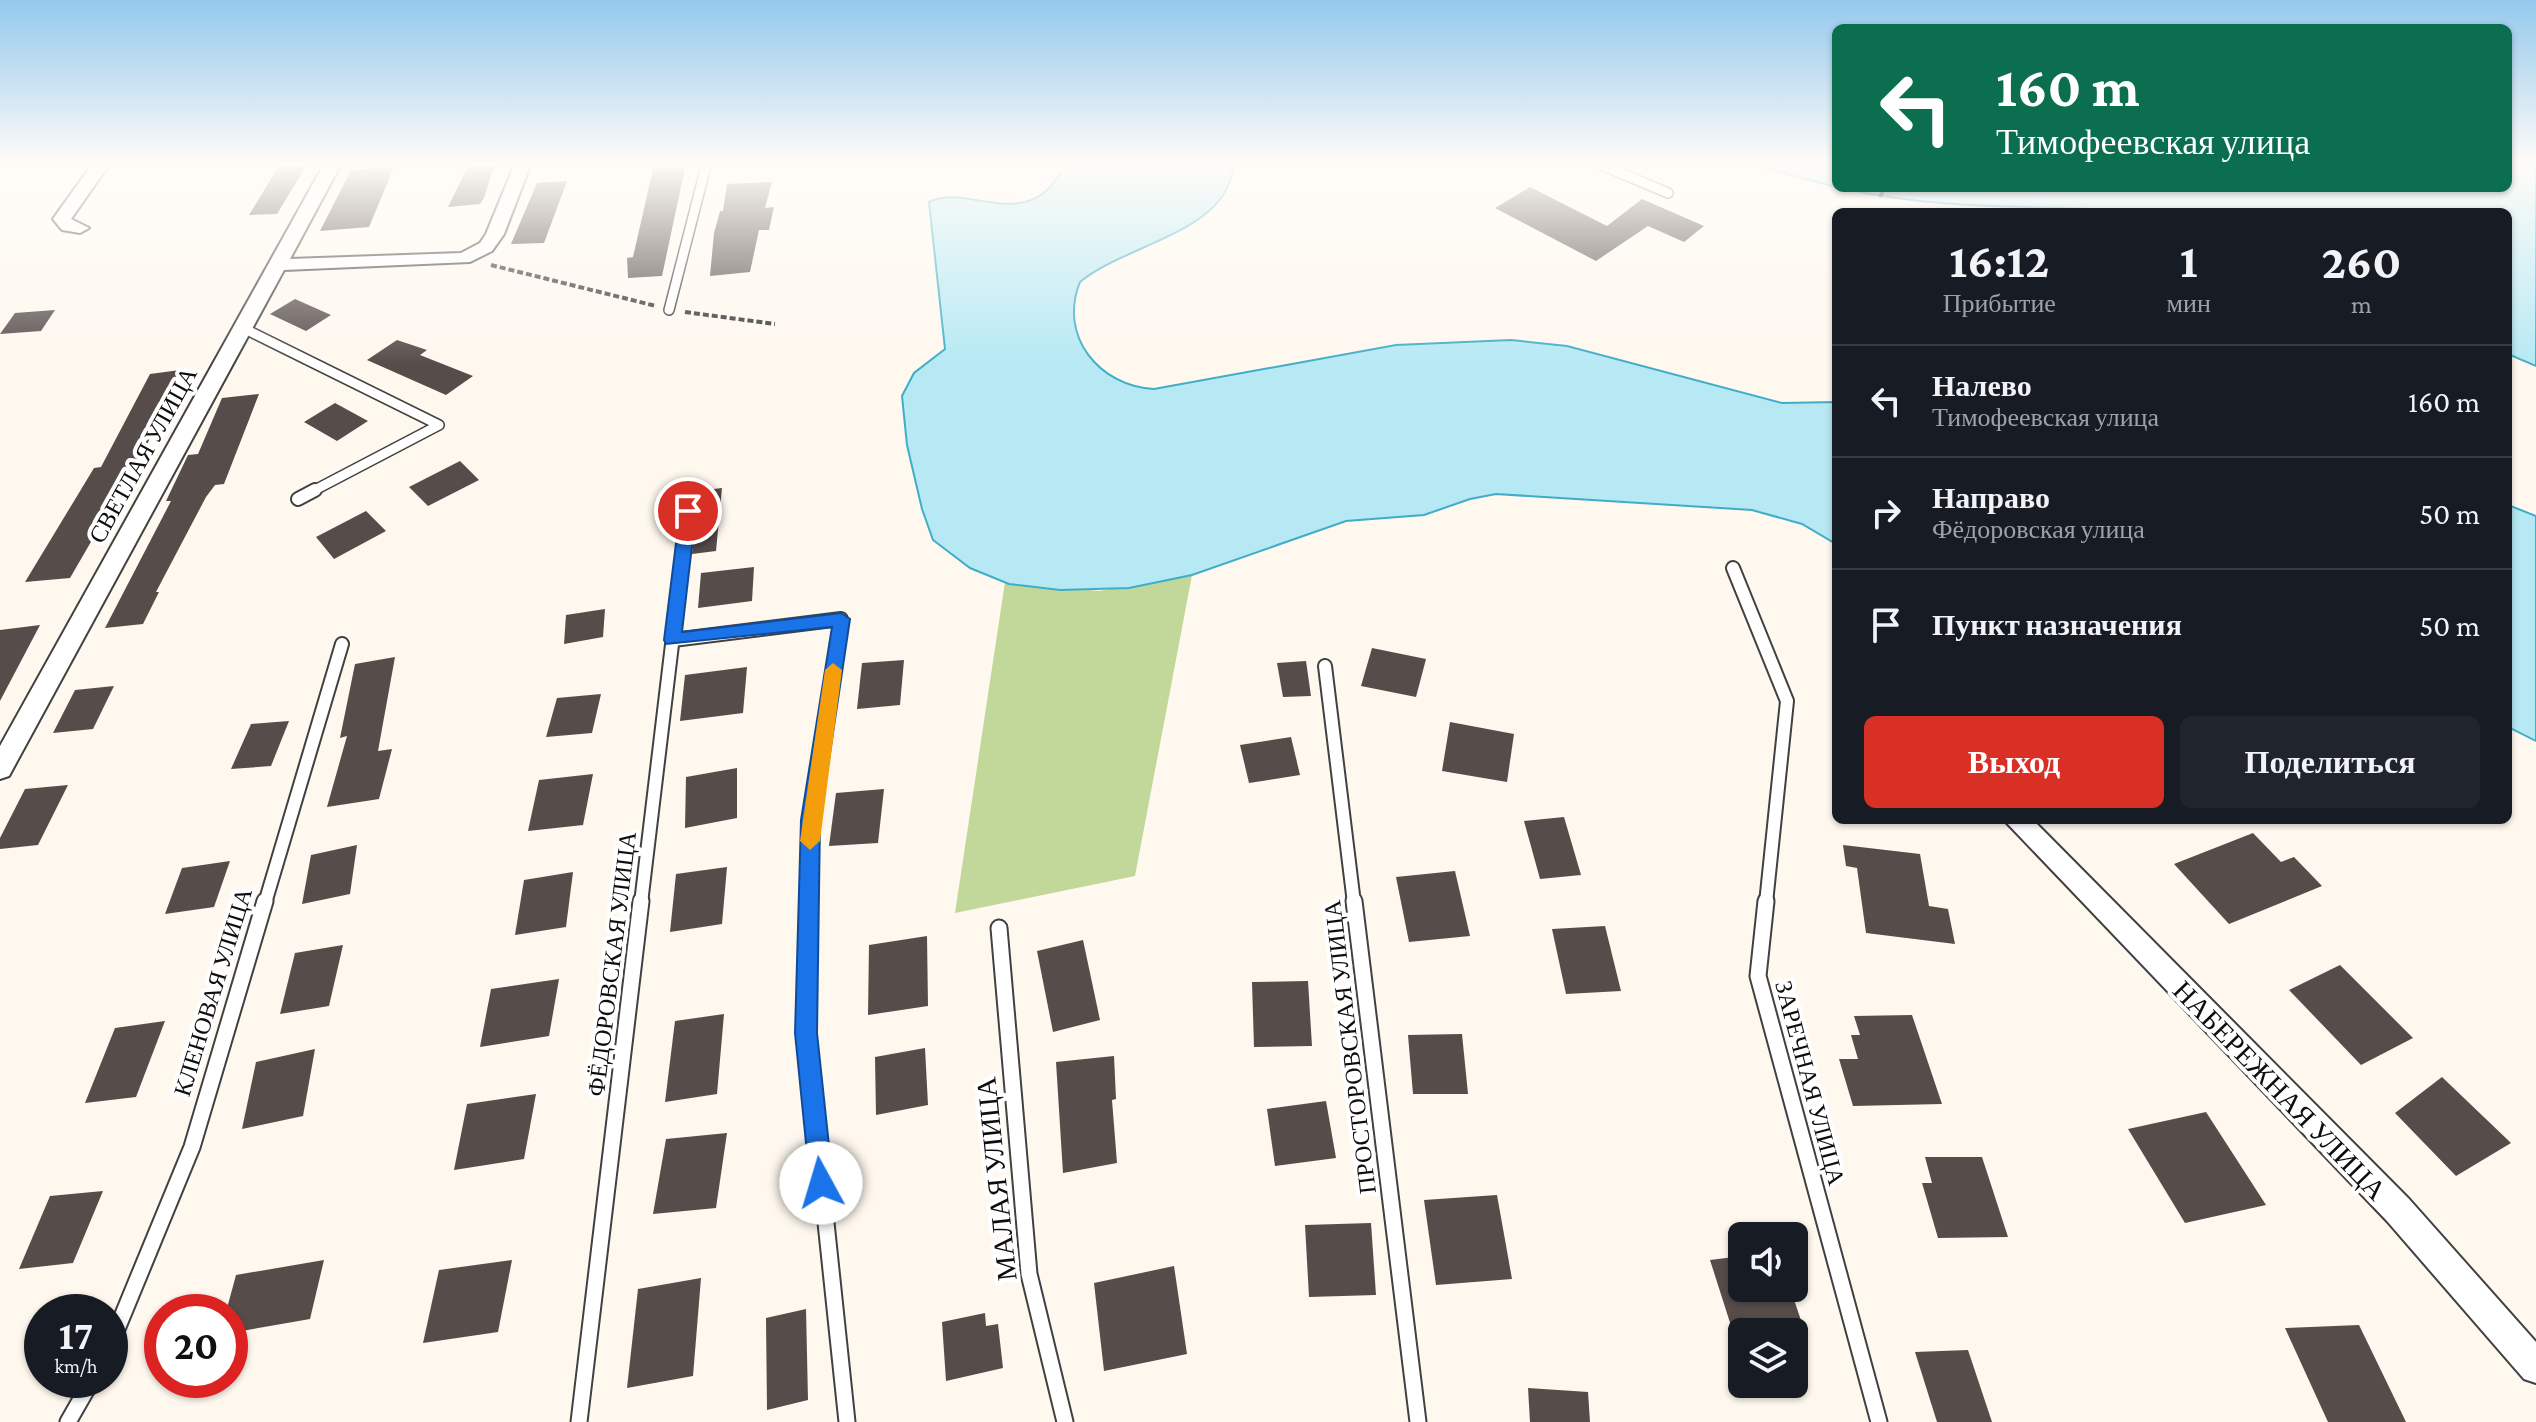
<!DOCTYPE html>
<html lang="ru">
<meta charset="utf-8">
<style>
:root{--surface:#171b24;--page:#20242c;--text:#f1f3f6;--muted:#9ea1a6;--line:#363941;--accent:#d93025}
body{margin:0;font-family:"Crimson Pro",serif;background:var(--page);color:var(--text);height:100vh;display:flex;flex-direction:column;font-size:30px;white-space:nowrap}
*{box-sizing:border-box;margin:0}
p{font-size:26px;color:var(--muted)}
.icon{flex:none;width:44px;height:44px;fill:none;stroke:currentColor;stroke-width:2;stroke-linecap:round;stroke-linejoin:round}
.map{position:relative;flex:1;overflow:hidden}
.drawer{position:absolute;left:1832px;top:208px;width:680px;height:616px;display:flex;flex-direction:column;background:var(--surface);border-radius:12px;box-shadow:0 2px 6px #0004}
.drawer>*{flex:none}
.guide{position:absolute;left:1832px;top:24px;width:680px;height:168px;border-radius:12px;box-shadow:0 2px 6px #0004;background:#0b6e4f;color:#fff;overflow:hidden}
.tools{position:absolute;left:1728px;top:1222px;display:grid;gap:16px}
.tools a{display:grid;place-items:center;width:80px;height:80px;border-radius:12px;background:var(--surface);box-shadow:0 2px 6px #0004;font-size:40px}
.speed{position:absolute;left:24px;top:1294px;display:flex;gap:16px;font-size:40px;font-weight:700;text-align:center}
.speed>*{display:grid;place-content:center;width:104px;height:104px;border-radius:50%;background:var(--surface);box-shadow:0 2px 6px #0004;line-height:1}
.speed small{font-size:20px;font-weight:400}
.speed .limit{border:12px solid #d22;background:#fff;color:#111}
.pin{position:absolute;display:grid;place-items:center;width:68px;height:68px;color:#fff;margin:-34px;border:4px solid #fff;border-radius:50%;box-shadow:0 2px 8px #0007}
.me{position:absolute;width:88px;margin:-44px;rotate:354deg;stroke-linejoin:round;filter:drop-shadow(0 0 6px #0008)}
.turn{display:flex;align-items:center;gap:28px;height:168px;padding:0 32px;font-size:36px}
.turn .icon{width:104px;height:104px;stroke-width:2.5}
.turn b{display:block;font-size:56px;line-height:68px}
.eta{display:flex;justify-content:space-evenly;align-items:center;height:136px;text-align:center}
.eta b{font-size:48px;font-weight:700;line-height:56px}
.cta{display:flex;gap:16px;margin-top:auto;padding:16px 32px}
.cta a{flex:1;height:92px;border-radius:12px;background:var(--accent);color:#fff;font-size:32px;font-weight:700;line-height:92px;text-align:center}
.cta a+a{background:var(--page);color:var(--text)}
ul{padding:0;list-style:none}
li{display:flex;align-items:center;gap:24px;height:112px;padding:0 32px;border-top:2px solid var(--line)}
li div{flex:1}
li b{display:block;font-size:30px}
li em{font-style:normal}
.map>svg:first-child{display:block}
.forest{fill:#c2d89a}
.water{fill:#b6e9f4;stroke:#40adc8;stroke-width:2}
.building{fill:#564d4b}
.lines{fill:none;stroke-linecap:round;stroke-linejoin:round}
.service-far2-casing{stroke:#414141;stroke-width:12}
.service-far1-casing{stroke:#414141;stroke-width:16}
.service-casing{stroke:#414141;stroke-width:19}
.minor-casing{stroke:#414141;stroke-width:4}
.path{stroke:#303030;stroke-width:4;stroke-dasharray:6 3;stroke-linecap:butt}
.service-far2{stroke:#fff;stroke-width:9}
.service-far1{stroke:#fff;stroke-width:12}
.service{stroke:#fff;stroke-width:15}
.minor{fill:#fff;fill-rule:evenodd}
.route{fill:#1a73e8;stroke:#114b97;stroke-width:2}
.slow{fill:#f59e0b}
.labels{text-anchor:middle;stroke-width:8;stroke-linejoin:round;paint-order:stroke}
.street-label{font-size:24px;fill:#0e0e0e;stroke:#fff}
.near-street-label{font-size:28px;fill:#0e0e0e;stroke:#fff}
</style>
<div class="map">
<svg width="2536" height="1422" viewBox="0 0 2536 1422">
<rect width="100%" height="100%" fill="#fef8ef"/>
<path class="forest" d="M1192,575L1135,876L955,913L1005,582L1099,591Z"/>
<g class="water">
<path d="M1064,166H1233C1229,232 1123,245 1080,282C1058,336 1099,386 1154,389L1396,345L1511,340L1567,346L1782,403L1836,402V544L1802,524L1752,510L1496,494L1470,499L1424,515L1346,521L1192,575L1129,588L1060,590L1009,584L970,568L933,540L922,509L907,445L902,396L914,373L945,349L929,202C966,182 1031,237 1064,166Z"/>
<path d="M1761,166H1836V187L1764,168Z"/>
<path d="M2508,166H2536V366L2508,354V212C2370,212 2233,215 2095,209C2009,206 1926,208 1842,188H2508Z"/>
<path d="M2508,505L2536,516V741L2508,727Z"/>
</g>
<g class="building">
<path d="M279,166H306L277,214L249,215Z"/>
<path d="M468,166H494L484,198L480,204L448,207Z"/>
<path d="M394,167L369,227L320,231L351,170Z"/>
<path d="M685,168L662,276L628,278L627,258L633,257L653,169Z"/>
<path d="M567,181L544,243L511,244L537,183Z"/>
<path d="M772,182L765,208L774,207L769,230H759L750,272L710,276L714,233L720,211H723L727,184Z"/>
<path d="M1530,187L1607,226L1642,199L1704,226L1684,242L1648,226L1596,261L1495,208Z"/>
<path d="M295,299L331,315L306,331L270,314Z"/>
<path d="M55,310L41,331L0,334L15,313Z"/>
<path d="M397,340L427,350L420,355L473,376L446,395L367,360Z"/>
<path d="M180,370L146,447L70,578L25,582L94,468L101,467L150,374Z"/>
<path d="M259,394L224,484L215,485L206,497L156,592H159L143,624L105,628L171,501H166L188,455L198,454L222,398Z"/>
<path d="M335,403L368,421L337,441L304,422Z"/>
<path d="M460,461L479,480L428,506L409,487Z"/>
<path d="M722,488L716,551L692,554L697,491Z"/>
<path d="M366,511L386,531L334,559L316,537Z"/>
<path d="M754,567L752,601L698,608L701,573Z"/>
<path d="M605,609L603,637L564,644L566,615Z"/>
<path d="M40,625L0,701V630Z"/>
<path d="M1372,648L1426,659L1416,697L1361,686Z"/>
<path d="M395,657L378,751L392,749L379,799L327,807L347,736L340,738L355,664Z"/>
<path d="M904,660L900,705L857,709L862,663Z"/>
<path d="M1306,661L1311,696L1283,697L1277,663Z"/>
<path d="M747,667L743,713L680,721L685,675Z"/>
<path d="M114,686L93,729L53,733L75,690Z"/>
<path d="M601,694L592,733L546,737L557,698Z"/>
<path d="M289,721L271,766L231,769L251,724Z"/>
<path d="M1450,722L1514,734L1507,782L1442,771Z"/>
<path d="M1291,737L1300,775L1249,783L1240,745Z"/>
<path d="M737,768V818L685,828L686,777Z"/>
<path d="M593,774L583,825L528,831L539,780Z"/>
<path d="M68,785L38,845L0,849V838L25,789Z"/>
<path d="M884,789L878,843L829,846L836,793Z"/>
<path d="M1564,817L1581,875L1540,879L1524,821Z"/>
<path d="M2253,833L2281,862L2294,857L2322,886L2229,924L2174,864Z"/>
<path d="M357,845L350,894L302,904L311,855Z"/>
<path d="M1843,845L1920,854L1929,906L1948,909L1955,944L1866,933L1857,868L1846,866Z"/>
<path d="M230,861L214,907L165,914L182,868Z"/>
<path d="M727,867L722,924L670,932L676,874Z"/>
<path d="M1455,871L1470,936L1409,942L1396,877Z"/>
<path d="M573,872L566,927L515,935L524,880Z"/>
<path d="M1605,926L1621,991L1566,994L1552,929Z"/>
<path d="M927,936L928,1006L868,1015L869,945Z"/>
<path d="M1083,940L1100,1020L1053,1032L1037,951Z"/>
<path d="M343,945L329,1006L280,1014L295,953Z"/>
<path d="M2340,965L2413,1038L2361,1065L2289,990Z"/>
<path d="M559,979L549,1036L480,1047L491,989Z"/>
<path d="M1308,981L1312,1046L1254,1047L1252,982Z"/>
<path d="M724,1014L717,1094L665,1102L675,1021Z"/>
<path d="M1912,1015L1942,1104L1853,1106L1839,1059H1858L1851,1035H1860L1854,1016Z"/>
<path d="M165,1021L136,1097L85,1103L115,1028Z"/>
<path d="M1462,1034L1468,1094H1413L1408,1035Z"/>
<path d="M925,1048L928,1105L876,1115L875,1057Z"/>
<path d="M315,1049L303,1116L242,1129L256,1062Z"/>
<path d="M1114,1056L1116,1099L1112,1100L1117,1163L1063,1173L1056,1062Z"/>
<path d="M2442,1077L2511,1143L2456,1176L2395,1113Z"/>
<path d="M536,1094L524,1159L454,1170L467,1104Z"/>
<path d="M1326,1101L1336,1158L1275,1166L1267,1109Z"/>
<path d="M2206,1112L2266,1205L2185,1223L2128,1129Z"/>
<path d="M727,1133L716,1208L653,1214L666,1139Z"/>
<path d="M1925,1157H1982L2008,1237L1938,1238L1922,1183H1932Z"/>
<path d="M103,1191L73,1263L19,1269L50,1196Z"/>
<path d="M1497,1195L1512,1279L1436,1285L1424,1200Z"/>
<path d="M1371,1223L1376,1295L1309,1297L1305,1225Z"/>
<path d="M1742,1256V1288H1790L1805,1332H1733L1710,1260Z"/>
<path d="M324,1260L310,1319L230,1333V1312H226L236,1275Z"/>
<path d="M512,1260L498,1332L423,1343L439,1270Z"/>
<path d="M1174,1266L1187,1354L1104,1371L1094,1283Z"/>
<path d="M701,1278L693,1376L627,1388L638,1289Z"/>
<path d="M806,1309L808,1400L767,1410L766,1318Z"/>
<path d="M985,1313L986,1326L998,1324L1003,1368L946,1381L942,1322Z"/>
<path d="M2359,1325L2406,1422H2328L2285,1328Z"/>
<path d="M1968,1350L1992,1422H1937L1915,1352Z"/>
<path d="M1528,1388L1588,1392L1590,1422H1530Z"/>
</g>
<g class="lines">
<defs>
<g id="service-far2">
<path d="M1604,166L1668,193"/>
<path d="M669,310L706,166"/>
<path d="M243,328L439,425L311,492"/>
</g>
<g id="service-far1">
<path d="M298,499L315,490"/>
<path d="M1733,568L1787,701L1766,903"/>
<path d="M673,640L841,619L810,820L808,903"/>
<path d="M1325,666L1354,903"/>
<path d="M265,903L342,644"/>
<path d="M641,903L688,511"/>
</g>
<g id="service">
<path d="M808,901L806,1033L847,1422"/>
<path d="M1354,901L1418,1422"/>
<path d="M1766,901L1758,976L1879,1422"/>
<path d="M999,928L1029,1274L1065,1422"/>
<path d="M110,1346L192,1147L265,901"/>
<path d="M68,1422L92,1380"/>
<path d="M579,1422L641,901"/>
</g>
<g id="minor">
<path d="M91,166H108L71,219L89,228L80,233L62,230L53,219Z"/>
<path d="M323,166H340L290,259L461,253L480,243L486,234L514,166H530L504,234L492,251L470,262L284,270L9,776L0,779V746Z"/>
<path d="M2004,820H2033L2409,1199L2536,1342V1383L2524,1379L2387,1221Z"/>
</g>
</defs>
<use href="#service-far2" class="service-far2-casing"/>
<use href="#service-far1" class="service-far1-casing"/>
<use href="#service" class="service-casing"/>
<use href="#minor" class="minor-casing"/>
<g class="path">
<path d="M1880,197L1884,188"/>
<path d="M491,265L656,306"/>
<path d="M685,312L775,324"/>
</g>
<use href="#service-far2" class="service-far2"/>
<use href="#service-far1" class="service-far1"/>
<use href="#service" class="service"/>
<use href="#minor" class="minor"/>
</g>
<linearGradient id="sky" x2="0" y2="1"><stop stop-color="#94c9ed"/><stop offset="0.45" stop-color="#fffcf8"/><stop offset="1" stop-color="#fffcf8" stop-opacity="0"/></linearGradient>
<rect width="2536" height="365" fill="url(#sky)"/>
<path class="route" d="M688,506L696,511L682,632L841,613L850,619L820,820L817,1033L833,1183L830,1191L821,1194L813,1191L810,1183L795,1033L801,820L832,627L666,644L664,640L680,511Z"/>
<path class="slow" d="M833,663L842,670L820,841L810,850L800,841L825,670Z"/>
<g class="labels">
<g class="street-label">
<text transform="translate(143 455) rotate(-61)" y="8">СВЕТЛАЯ УЛИЦА</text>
<text transform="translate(612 964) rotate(-83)" y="8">ФЁДОРОВСКАЯ УЛИЦА</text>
<text transform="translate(213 992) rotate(-73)" y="8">КЛЕНОВАЯ УЛИЦА</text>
<text transform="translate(1350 1047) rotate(-97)" y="8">ПРОСТОРОВСКАЯ УЛИЦА</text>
<text transform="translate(1810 1083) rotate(75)" y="8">ЗАРЕЧНАЯ УЛИЦА</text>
</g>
<g class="near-street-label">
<text transform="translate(2280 1090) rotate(46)" y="10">НАБЕРЕЖНАЯ УЛИЦА</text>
<text transform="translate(996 1179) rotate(-96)" y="10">МАЛАЯ УЛИЦА</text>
</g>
</g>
</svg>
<div class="tools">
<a><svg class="icon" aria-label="sound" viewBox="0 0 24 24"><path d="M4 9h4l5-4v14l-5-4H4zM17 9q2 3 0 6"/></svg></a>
<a><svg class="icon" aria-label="layers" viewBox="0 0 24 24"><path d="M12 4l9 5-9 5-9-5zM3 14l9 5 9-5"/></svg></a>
</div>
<div class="speed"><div>17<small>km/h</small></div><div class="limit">20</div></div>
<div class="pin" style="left:688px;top:511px;background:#d93025"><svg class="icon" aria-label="arrive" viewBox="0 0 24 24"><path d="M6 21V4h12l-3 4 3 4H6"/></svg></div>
<svg class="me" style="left:821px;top:1183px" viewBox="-20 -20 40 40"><circle r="19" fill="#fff"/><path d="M0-13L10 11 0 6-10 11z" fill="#1a73e8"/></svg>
<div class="guide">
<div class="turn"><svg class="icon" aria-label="left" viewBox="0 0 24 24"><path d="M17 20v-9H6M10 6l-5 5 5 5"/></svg><div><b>160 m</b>Тимофеевская улица</div></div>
</div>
<section class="drawer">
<div class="eta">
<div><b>16:12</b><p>Прибытие</p></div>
<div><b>1</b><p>мин</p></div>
<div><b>260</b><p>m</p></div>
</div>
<ul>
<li><svg class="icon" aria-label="left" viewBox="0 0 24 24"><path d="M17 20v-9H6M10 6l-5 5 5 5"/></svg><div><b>Налево</b><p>Тимофеевская улица</p></div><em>160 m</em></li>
<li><svg class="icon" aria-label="right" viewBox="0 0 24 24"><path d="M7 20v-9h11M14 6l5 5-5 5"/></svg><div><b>Направо</b><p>Фёдоровская улица</p></div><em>50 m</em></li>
<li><svg class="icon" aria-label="arrive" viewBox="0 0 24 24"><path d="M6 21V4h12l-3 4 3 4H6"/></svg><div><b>Пункт назначения</b></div><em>50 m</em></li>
</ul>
<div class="cta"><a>Выход</a><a>Поделиться</a></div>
</section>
</div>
